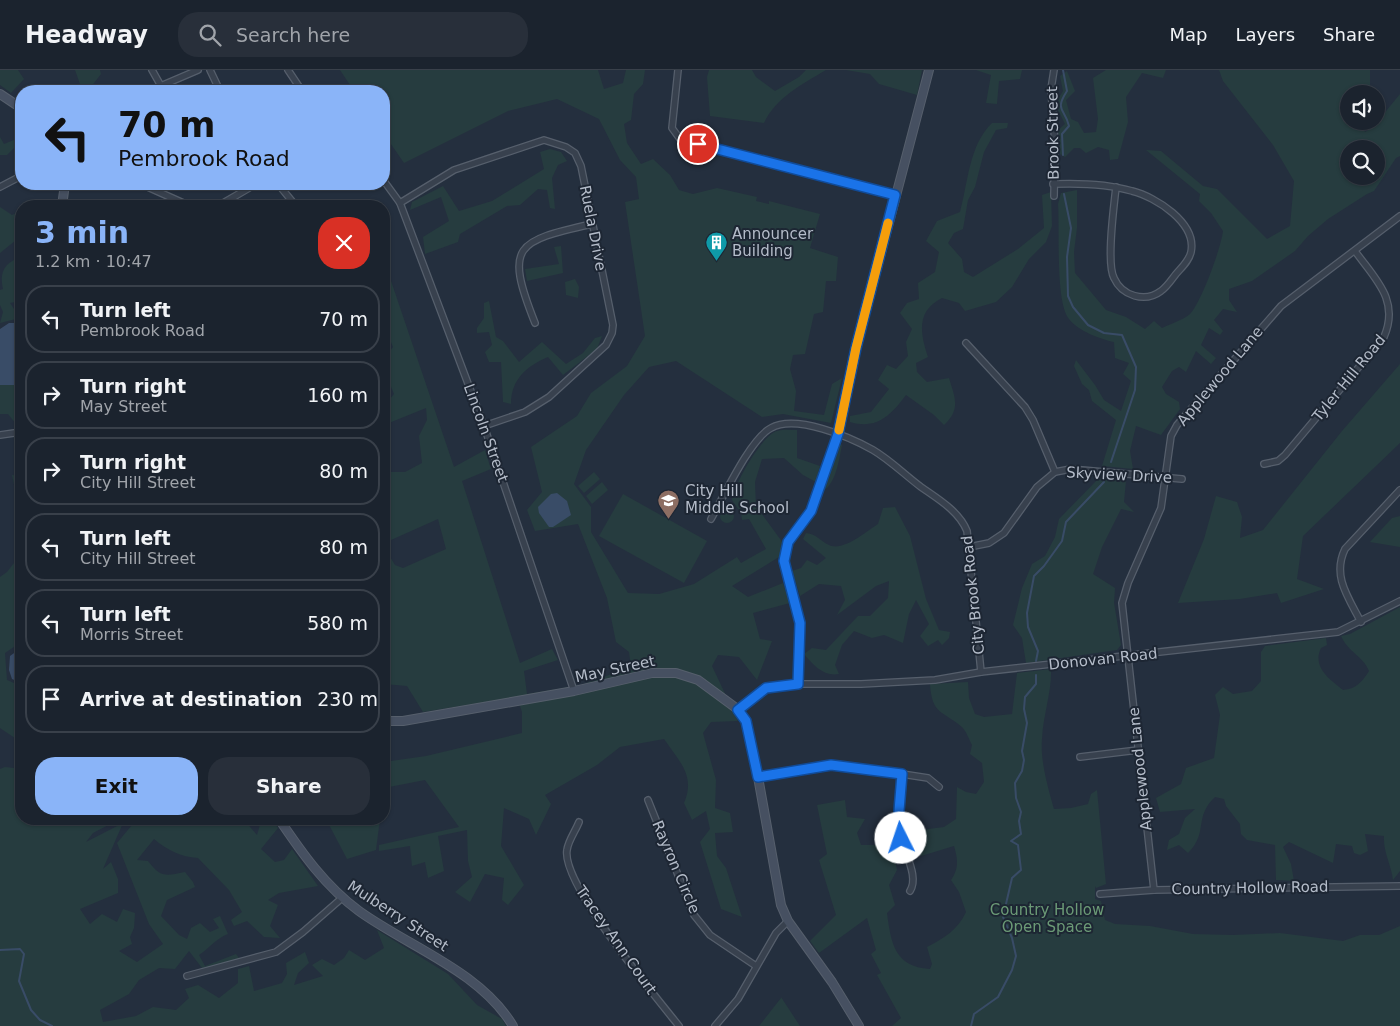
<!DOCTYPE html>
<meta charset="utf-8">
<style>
:root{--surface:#1b232e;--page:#282f3a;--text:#f1f3f6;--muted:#a0a4aa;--line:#39404a;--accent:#8ab4f8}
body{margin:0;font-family:"DejaVu Sans",sans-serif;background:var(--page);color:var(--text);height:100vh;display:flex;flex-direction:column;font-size:19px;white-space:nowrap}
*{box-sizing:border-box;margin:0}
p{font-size:16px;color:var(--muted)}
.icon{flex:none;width:28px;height:28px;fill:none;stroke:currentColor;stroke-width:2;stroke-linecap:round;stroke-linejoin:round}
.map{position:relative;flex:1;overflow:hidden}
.sheet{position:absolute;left:15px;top:130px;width:375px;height:625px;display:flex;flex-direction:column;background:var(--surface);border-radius:20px;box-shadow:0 1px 4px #0004,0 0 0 1px var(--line)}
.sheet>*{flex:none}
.hud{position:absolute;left:15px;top:15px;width:375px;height:105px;border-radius:20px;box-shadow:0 1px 4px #0004,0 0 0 1px var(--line);background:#8ab4f8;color:#111;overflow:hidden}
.fabs{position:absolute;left:1340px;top:15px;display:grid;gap:10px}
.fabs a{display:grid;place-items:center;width:45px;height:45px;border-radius:50%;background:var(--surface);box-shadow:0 1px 4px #0004,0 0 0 1px var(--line);font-size:25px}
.pin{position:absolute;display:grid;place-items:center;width:42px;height:42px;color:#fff;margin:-21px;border:2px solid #fff;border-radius:50%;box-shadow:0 1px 5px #0007}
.me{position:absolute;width:55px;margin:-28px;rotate:356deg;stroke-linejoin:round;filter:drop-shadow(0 0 4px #0008)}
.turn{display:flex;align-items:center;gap:18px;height:105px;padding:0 20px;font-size:22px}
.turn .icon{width:65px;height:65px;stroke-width:2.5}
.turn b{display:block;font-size:35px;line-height:42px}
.round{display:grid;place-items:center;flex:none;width:52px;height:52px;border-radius:20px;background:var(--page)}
.overview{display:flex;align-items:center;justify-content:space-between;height:85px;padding:0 20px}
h1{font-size:30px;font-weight:700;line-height:38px;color:var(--accent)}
.primary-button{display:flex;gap:10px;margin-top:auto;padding:10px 20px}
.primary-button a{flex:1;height:58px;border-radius:20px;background:var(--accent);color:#111;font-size:20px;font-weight:700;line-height:58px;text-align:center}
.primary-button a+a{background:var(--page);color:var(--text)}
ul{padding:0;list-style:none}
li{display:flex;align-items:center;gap:15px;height:68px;margin:0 10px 8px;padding:0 10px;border:2px solid var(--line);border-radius:20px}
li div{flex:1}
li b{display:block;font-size:19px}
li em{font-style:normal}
header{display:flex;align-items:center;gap:30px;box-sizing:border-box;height:70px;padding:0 25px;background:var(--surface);border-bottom:1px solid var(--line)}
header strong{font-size:24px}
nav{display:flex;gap:28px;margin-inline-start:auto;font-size:18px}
.search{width:350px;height:45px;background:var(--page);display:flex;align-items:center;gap:12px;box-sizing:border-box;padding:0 18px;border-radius:20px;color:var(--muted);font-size:19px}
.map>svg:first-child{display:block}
.green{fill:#263c3f;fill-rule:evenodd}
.water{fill:#394c67}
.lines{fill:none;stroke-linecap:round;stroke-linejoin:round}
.stream{stroke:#394c67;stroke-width:2}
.street-casing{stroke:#565f6c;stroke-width:8}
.secondary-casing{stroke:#565f6c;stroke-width:10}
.street{stroke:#38414e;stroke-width:5.5}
.secondary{stroke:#465061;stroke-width:8}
.route-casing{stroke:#114b97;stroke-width:12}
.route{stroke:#1a73e8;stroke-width:9}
.slow{stroke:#f59e0b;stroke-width:9}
.labels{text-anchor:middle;stroke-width:4;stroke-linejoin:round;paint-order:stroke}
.street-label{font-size:15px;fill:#b4bcc9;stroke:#1d2633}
.poi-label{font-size:15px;fill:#b4bcc9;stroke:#1d2633;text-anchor:start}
.park-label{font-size:15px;fill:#6b9a76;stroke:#1d2633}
</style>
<header>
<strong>Headway</strong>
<div class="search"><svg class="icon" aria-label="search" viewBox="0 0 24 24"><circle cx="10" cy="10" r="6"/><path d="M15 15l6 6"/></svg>Search here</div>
<nav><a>Map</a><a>Layers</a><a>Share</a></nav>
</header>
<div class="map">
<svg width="1400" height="956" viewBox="0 0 1400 956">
<rect width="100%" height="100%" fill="#242f3e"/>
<g class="green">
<path d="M0,0H18L24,9L11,23L0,15Z"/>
<path d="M75,0H100L101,4L91,17L92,21H76L81,17Z"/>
<path d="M340,0H598L604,19L623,13L626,0H645L643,14L634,24L631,50L624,54L627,73L641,94L653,89L670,105L679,120L693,124L717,118L757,127L756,131L769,134V131L820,144L810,178L838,187L836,211H826L823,242L814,244L805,284L793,285L790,299L796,321L794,341L824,345L832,314L842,308L831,353L783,344L762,347L676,291L649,297L624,325L586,380L574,414L591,437V462L628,523L659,524L694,514L737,487L741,493L766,479L749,449L742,450L741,443L732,430C734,414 762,365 777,361C783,359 791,360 797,360V388L820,396L816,412L803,405L784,388L762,389L755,412L756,436L783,473L779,487L732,516L748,527L783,513L790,533L753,543L760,569L772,571L757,610L739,587L718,585L712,596L738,651L711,652L703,663L716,710L715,738L730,743L733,762L715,763L717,786L726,798L742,847L721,839L700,772L710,759L706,741L692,750L684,733C696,706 679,691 664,669L620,677L597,695L545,725L551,734L536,765L529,749L504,738L501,776L524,815L508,835L502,830L504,808L485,804L470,832L455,822L472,807L468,791L467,760L438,766L444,801L428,808L425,792L412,796L410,776L379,781V775L459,757L425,710L384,718V692L426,686L522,663V642L517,627L423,642L407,616L384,614V477L395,495L403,498L446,479L438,449L391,470L384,450V402H405L422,393L419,366L427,350L426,338L384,355V336L394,324C386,303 377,296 393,277L384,255V180L388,202L454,397L485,380L491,399L462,411L520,593L552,579L558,590L524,601L527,624L581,615L631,597L629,582L616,572L607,528L578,454L535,461L527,440L542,422L531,377L577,346L591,323L627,296L645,266L625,132L639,129L636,107L620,90L599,49L557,29L508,41L404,93L384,64V21H354Z"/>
<path d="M709,0H752L756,7L775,21L799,7L806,0H826C803,14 776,27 764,53L710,46L707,7Z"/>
<path d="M846,0H922L917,25L879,14L870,4Z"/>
<path d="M976,0H1022L1020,9L999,11L997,34L986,33L991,5Z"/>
<path d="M1106,0H1166L1163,8L1142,3L1126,27L1128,52L1118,89L1110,90L1109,80L1098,77L1086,83L1080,78H1074L1065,87L1060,84L1058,60L1065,54L1055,34L1063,21L1060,6L1067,1L1075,21L1066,30L1071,49L1078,52L1084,63L1096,62L1098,49L1093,8Z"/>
<path d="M1219,0H1370V24H1349V51H1360L1365,62L1373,57L1400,24V86L1396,88L1374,121L1367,124L1328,149L1308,166L1295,181L1252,211L1229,219V230L1237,242L1223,239L1214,250L1223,261L1220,265L1209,258L1201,275L1216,288L1211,294L1196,281L1186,302L1179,297L1172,301L1162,317L1166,324L1179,332L1180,339L1161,365L1136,356L1130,381L1133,399L1102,396L1116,350L1092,331L1089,320L1082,314L1074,296L1076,290L1095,315L1104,330L1121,341L1131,311L1123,304L1129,293L1115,288L1114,272C1100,269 1078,261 1069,249C1055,232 1060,159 1058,134L1061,123L1077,120V158L1074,182L1075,203L1106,240L1126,247L1145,259L1154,251L1162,258C1170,254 1183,250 1190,244C1201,233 1221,178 1223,161L1211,143L1199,131L1200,124L1146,80L1161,81L1203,116L1217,119L1267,169L1290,156L1294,111L1273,75L1223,11ZM1349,79H1376V106H1349Z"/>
<path d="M992,53H1008L1007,58L996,60L984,82L975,117L968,130L963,159L954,163L948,173L962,189L964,202L973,207L1018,179L1044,158L1042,125L1051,122L1052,156L1046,172L1029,189L1012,217L996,232L965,241L959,233L942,228C916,241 920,263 928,287L916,293L917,302L927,312L949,308C955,328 961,339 944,355L934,345L906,325C891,345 877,360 850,352V346L871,342L889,319L878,310L887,295L896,299L908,286L906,272L912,259L900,243L907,233L919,229L918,213L935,202L939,182L926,171L937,151L960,142C968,113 969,75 992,53Z"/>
<path d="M0,67L4,74L21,67V71L7,85H0Z"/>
<path d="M550,79L561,82L567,91L558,95L552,108L555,139L550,138L547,120L538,119L520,135L507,136L460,164L458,172L425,184L423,167L449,151L441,127L410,140L412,132L443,116L459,141L492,131L544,99L540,82Z"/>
<path d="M0,137L12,145L21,141V166L0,183Z"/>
<path d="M561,176L563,203L527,211L525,199L559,194L554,177Z"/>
<path d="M14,190L21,195V231L10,233L20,248L0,253L3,242L0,235V220L3,219C0,206 2,196 14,190Z"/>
<path d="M575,209L579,217L578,228L566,225L565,212Z"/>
<path d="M489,231L496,267L503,271L519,292L542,272L566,294L583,283L595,268L602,266L597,279L563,305L548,287C527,296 511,309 511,334L503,332L501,292H489L485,282L492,275L489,262L477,263V258L484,248V233Z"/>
<path d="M1400,294V373L1303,466L1297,509L1324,519L1281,533L1277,523L1240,529L1178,533L1204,469L1216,426L1237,432L1242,447L1240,468L1263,460L1342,361Z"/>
<path d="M0,315H19V325L21,327V360L8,344H0Z"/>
<path d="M839,373L842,375C839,389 836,416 821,422Z"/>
<path d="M594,402L600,409L584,423L578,416Z"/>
<path d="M12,405L21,406V447Z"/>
<path d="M1098,409L1126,411L1124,432L1134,442L1121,439L1102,477L1093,504L1115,518L1114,533L1121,575L1117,580L1026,593L1022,568L1013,555L1022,518L1032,494L1045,486L1055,467L1059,449Z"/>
<path d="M602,412L608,420L592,434L586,426Z"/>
<path d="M623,424L707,471L684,513L599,466Z"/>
<path d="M895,437L910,466L926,529L939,560L950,562L949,568L942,575L938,570L928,576L920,566L929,554L916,530L909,544L903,573L884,565L872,568L854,561L842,575L835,595L839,604C824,607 813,595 804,584L812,578L826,580L858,546H870L888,528L889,511L876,516L837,545L845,530L841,516L819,514L800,526L792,501L801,498L807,490L817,495L826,488L803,469L806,463C817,464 820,471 829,475C843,482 867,461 878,454L883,438Z"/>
<circle cx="727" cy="446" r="7"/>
<path d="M1400,446V477L1370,472L1392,448Z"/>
<path d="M21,484V572L5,583L7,610L21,616V672L0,658V507L7,502Z"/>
<path d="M1400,537V801L1393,810C1391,794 1383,782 1384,766L1365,764L1368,781L1360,785L1354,783L1352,776L1336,774L1333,793L1289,772L1283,777L1291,794L1294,811L1276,810L1275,775L1247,770L1241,764L1240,754L1226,736L1224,729L1215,727C1193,748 1209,762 1188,783L1179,775L1167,780L1169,770L1179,764L1185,748L1195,739L1160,742L1156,728L1181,714L1186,698L1214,688L1220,645L1215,625L1223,617L1233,624L1252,621L1261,611V582L1265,576L1326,568L1327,575L1321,578C1312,597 1329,609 1343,620C1356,619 1362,612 1369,601C1363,586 1348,582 1341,566L1350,564Z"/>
<path d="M1051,599C1052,622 1043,645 1042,669C1040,690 1048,718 1054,739L1071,738L1088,734L1091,724L1097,720L1106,814L1096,818L1095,816V829L1101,831L1105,850L1115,854L1150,856L1193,864L1233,865L1280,863L1343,871L1360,865H1379L1400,856V956H892L901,948L877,905L881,903L871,884L876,880L867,848L819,883L810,871L836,845L819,790L827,784L817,735L845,730L847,747L865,749L857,763L861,775H892L897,800L889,815L895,835L887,843C891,872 894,897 930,899L932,894L927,877C944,868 958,860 966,842L959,822L951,810C959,798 958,790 954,776L921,786L913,771L912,761L944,757L956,749L957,717L966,722L976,724L984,712L982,693L970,684L972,675C969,669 966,661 962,657C942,640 932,645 930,614L968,612L969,628L975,644L984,647L1012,644L1017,603Z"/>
<path d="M5,697L14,698L21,713V749H120L93,763L86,772L123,753L103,799L111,792L118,809V823L80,839L90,854L102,844L117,852L123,839L135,843L134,858L130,867L132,874L119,881L137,892L163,874L149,854L117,773L137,749H179L187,753L188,749H243L257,765L261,751L272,749L278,758L261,779L275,792L284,790L292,779L318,816L279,823L268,830L278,835L270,856L280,868L264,867L247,851L234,856L231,850L242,842L229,820L198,788C181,787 167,780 154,769L137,790L148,791C161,808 165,806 185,802L193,812L195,817L167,830L161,846L179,865L187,869L191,858L200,853L210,862L219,858L213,849L220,846L228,864C215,869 210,878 199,885L205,896L236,884L242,892L202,898L189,881L175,899L159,898L139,910L129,924L100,940L103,952L136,946L153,937L176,940L189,928L185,919L198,915L219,928L238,913V899L249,896L254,921L282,913L287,904L286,893L305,882L309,893L298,903L294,915L323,906L312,895L322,889L334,895L344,888L349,880L365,890L384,878L377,860L448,904L477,935L502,949L506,956H0V699Z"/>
<path d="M326,749H380L376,780L347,789Z"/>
<path d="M781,927L800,956H759L781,928Z"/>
</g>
<g class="water">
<path d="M9,253H21V327L16,321L19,319V315H0V259Z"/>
<path d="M557,423L567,431L571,445L553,457H549L539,443L538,437L551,424Z"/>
<path d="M21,578V613L12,609L9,600L10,586Z"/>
</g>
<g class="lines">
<g class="stream">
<path d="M1063,85L1062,64L1069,56C1065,38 1054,41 1067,21L1063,0"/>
<path d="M1064,124L1071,158L1067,187L1068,226L1073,237L1088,255L1104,263L1122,265L1136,297L1135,320L1111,392"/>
<path d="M1036,591L1038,581L1028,557L1027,543L1034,506L1044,496L1062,471L1066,452L1104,412"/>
<path d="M0,880L20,879L24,884L19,911L31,940L40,950L52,956"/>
<path d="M971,956L974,944L998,927L1012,900L1016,886L1012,868L1003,847L1012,808L1021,800L1018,775L1011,771L1021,764L1019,751L1021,742L1016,728L1015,713L1022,701L1024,690L1022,681L1027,653L1024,639L1025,627L1036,614V605"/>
</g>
<defs>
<g id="street">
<path d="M152,0L161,16"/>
<path d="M210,0L220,21"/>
<path d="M288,0L302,21"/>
<path d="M678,0L672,58L680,69L895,125"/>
<path d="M1054,0L1051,19L1055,73L1054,126"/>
<path d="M149,21L198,0"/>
<path d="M384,111L400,133L484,356L574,621"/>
<path d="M141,114L190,136"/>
<path d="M278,114L296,136"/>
<path d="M1053,114C1079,113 1108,114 1132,121C1156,127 1197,153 1191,182C1189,191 1182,197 1176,204C1172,209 1167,217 1161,221C1145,233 1122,226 1114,208C1106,193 1114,136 1116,117"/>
<path d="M0,117L21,106"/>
<path d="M400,133L454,100L544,70L566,77L575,83L581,96L613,255L612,263L606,275L549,327L525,342L484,356"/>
<path d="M218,136L256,114"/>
<path d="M535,253C504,175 516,171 592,154"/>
<path d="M966,273L1025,337L1033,350L1055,402"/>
<path d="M0,365L21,362"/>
<path d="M1264,394L1278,391L1285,385L1384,267C1400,230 1375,209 1355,181"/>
<path d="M711,449C724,426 750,369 771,358C796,344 850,367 873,380C890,390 905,405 921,417C938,429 959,441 967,461L981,602"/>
<path d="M969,477L989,473L1004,463L1037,417L1055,402L1071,399L1182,409"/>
<path d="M1361,552C1348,527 1332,506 1345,479L1400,420"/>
<path d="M798,614H861L935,610L981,602L1338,562L1400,531"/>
<path d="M1080,687L1138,680"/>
<path d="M902,704C900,725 897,748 902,769C905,785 919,807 910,821"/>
<path d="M758,707L813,697L850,696L928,708L939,717"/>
<path d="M648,730L694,845L710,865L756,896"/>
<path d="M579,752C576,760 568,771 567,780C561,813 655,926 679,956"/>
<path d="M1154,820L1122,533L1128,513L1161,438L1171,366L1177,355L1281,236L1400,146"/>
<path d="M1100,824L1154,820L1400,816"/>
<path d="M187,906L276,882L303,862L342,828"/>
<path d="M715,956L738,929L776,863L788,851"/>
</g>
<g id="secondary">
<path d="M0,24L21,38"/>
<path d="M62,136L65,114"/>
<path d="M738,640L766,618L798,614L800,553L784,491L788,472L811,441L838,364L856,278L929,0"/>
<path d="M384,651H403L574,621L652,603H676L698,610L736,638L746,651L758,707L781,835L788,851L832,912L859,956"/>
<path d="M279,749C302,783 325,816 359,841C409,877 480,901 513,956"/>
</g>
</defs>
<use href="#street" class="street-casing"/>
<use href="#secondary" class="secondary-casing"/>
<use href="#street" class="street"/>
<use href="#secondary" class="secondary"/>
</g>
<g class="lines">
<defs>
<path id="route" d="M698,74L895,125L856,278L838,364L811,441L788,472L784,491L800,553L798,614L766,618L738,640L746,651L758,707L831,695L902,704L899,741L901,768"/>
</defs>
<use href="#route" class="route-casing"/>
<use href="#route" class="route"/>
<path class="slow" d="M839,360L856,278L888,153"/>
</g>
<defs>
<symbol id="building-pin" viewBox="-11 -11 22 30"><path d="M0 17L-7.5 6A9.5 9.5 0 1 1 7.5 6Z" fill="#0f9aa8" stroke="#1d2633"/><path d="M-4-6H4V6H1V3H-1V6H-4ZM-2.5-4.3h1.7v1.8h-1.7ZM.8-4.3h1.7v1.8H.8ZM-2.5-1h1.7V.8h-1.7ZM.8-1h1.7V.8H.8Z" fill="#fff"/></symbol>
<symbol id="school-pin" viewBox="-11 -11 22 30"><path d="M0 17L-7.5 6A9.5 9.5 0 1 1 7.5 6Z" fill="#8d6e63" stroke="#1d2633"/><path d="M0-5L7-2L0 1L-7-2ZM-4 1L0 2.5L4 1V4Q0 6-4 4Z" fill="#fff"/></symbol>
</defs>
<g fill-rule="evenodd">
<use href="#building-pin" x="704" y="160" width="25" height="34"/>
<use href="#school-pin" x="656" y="418" width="25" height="34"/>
</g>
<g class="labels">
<g class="street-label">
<text transform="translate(1053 63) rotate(-91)" y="5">Brook Street</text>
<text transform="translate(593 158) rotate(79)" y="5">Ruela Drive</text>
<text transform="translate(1220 306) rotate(-50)" y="5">Applewood Lane</text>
<text transform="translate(1349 308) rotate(-51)" y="5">Tyler Hill Road</text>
<text transform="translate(486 363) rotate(70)" y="5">Lincoln Street</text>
<text transform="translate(1119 405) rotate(3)" y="5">Skyview Drive</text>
<text transform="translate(973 525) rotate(-96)" y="5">City Brook Road</text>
<text transform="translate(1103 589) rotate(-6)" y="5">Donovan Road</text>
<text transform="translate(615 599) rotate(-12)" y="5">May Street</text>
<text transform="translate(1140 699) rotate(-96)" y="5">Applewood Lane</text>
<text transform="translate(676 797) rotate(67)" y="5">Rayron Circle</text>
<text transform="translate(1250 818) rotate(-1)" y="5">Country Hollow Road</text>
<text transform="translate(398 846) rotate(33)" y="5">Mulberry Street</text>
<text transform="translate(616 870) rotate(55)" y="5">Tracey Ann Court</text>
</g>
<g class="poi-label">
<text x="732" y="169">Announcer<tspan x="732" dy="17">Building</tspan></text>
<text x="685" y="426">City Hill<tspan x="685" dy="17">Middle School</tspan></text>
</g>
<g class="park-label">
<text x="1047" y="845">Country Hollow<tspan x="1047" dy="17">Open Space</tspan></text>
</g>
</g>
</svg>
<div class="fabs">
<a><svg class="icon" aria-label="sound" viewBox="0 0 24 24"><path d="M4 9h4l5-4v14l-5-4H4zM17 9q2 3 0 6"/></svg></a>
<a><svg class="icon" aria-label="search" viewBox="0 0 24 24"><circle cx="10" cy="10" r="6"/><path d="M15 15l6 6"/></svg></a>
</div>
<div class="pin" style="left:698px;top:74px;background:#d93025"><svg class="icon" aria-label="arrive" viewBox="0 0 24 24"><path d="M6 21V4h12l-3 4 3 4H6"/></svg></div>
<svg class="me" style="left:901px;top:768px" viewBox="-20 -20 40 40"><circle r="19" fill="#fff"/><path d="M0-13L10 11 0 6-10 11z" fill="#1a73e8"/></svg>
<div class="hud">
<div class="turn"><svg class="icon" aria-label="left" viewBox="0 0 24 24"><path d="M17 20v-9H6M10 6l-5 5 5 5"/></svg><div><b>70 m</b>Pembrook Road</div></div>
</div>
<section class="sheet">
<div class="overview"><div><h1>3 min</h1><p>1.2 km · 10:47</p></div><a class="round" style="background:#d93025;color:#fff"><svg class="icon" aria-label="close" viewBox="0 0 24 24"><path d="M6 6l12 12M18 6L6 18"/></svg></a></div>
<ul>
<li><svg class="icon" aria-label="left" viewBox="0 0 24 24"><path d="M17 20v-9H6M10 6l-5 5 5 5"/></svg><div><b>Turn left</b><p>Pembrook Road</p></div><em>70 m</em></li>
<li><svg class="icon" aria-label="right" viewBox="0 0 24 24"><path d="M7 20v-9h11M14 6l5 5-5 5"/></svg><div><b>Turn right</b><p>May Street</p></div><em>160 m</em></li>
<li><svg class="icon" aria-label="right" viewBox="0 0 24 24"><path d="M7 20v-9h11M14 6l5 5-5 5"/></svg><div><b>Turn right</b><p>City Hill Street</p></div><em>80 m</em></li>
<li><svg class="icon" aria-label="left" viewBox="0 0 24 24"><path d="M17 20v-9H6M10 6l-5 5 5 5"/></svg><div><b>Turn left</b><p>City Hill Street</p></div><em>80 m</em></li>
<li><svg class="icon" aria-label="left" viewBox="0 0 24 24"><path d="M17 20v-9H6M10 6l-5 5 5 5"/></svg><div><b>Turn left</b><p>Morris Street</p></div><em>580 m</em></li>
<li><svg class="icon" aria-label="arrive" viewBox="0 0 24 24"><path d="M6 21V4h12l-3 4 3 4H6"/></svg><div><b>Arrive at destination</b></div><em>230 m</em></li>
</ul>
<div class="primary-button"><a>Exit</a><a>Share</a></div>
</section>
</div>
